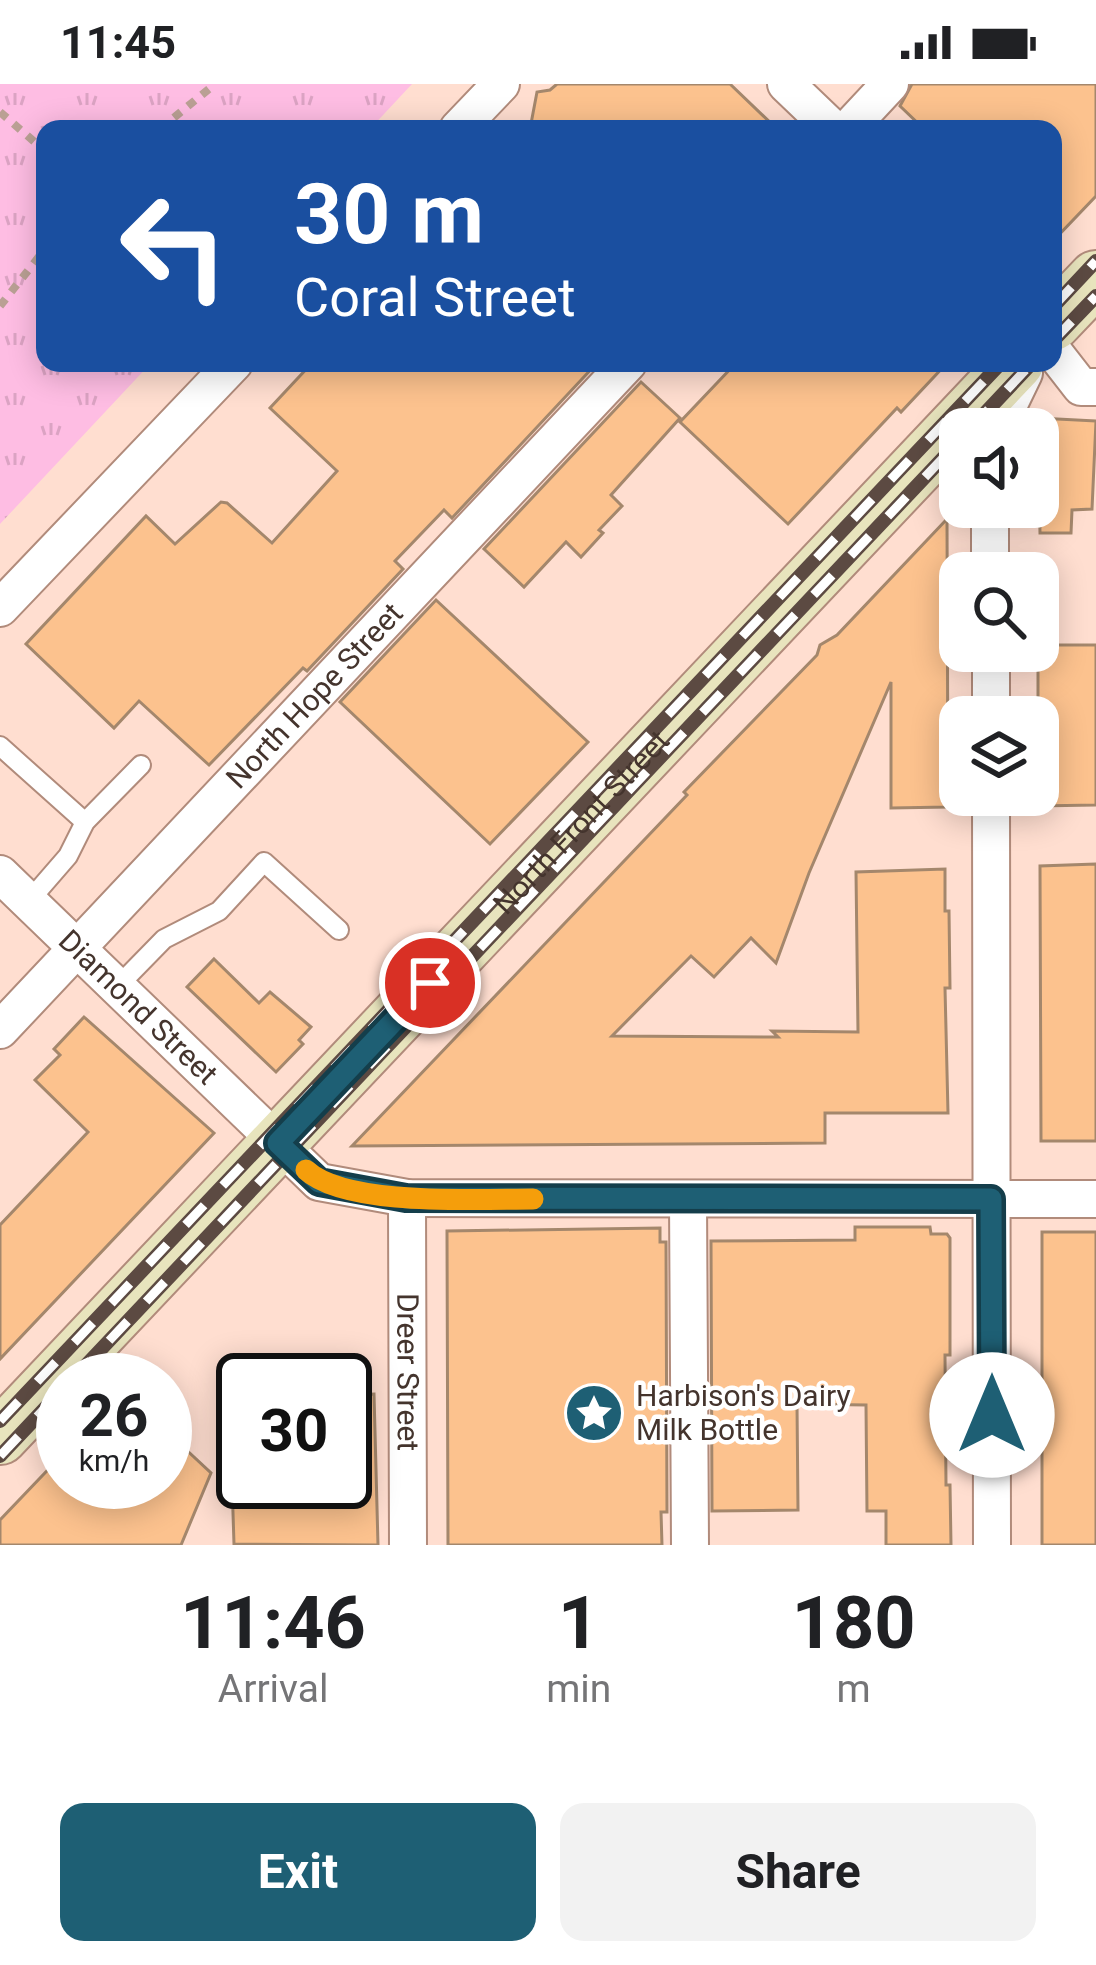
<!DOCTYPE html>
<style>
:root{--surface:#fff;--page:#f2f2f2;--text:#202124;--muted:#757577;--accent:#1e5f74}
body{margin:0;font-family:Roboto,sans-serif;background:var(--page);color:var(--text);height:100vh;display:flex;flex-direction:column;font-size:45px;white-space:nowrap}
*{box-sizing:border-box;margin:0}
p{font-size:39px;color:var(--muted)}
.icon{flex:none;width:66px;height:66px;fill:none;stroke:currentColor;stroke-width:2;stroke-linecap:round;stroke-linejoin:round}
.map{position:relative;height:1461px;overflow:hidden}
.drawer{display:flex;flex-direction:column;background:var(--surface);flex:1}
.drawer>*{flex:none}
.guide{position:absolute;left:36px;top:36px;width:1026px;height:252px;border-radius:24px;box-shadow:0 6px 30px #0003;background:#1a4fa0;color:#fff;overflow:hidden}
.buttons{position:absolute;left:939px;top:324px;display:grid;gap:24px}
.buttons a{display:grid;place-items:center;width:120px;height:120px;border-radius:24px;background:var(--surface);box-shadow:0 6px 30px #0003;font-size:60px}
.speed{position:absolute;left:36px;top:1269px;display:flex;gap:24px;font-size:60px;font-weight:700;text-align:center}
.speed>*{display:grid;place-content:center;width:156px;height:156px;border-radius:50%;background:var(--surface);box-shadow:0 6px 30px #0003;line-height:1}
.speed small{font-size:30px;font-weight:400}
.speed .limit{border:6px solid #111;border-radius:18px;background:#fff;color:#111}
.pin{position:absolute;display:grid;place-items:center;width:102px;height:102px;color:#fff;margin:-51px;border:6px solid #fff;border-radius:50%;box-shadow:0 3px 12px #0007}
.me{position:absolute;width:132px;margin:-66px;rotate:0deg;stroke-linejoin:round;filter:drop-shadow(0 0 9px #0008)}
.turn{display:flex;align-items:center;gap:42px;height:252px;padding:0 60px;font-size:54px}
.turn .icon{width:156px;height:156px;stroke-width:2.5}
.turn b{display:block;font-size:84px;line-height:102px}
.eta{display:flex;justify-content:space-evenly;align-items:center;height:204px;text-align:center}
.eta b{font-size:72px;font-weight:700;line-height:84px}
.primary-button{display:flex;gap:24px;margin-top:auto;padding:24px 60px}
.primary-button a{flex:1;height:138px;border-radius:24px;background:var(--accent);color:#fff;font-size:48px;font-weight:700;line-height:138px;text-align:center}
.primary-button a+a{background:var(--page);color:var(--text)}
.status{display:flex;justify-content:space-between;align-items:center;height:84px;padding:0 60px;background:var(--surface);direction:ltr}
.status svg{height:33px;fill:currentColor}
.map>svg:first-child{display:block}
.grass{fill:url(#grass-tufts)}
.building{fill:#fcc28e;stroke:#a4876c;stroke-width:3}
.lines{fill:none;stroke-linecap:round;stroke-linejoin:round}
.lane-casing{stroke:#b18b7b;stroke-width:22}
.street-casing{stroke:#b18b7b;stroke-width:40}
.secondary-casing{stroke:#b18b7b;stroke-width:58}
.path{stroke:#baa094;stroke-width:8;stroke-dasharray:9 9;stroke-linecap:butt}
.lane{stroke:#fff;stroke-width:18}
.street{stroke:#fff;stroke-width:36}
.secondary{stroke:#e8e4bd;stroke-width:54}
.rail-casing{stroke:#5c4a42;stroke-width:14}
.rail{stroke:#fff;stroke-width:9;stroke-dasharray:27;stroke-linecap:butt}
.route-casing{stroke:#143e4b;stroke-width:30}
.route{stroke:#1e5f74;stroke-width:21}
.slow{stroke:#f59e0b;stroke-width:21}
.labels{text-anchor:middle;stroke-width:9;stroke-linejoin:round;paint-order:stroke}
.street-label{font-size:30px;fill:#44342d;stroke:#fff}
.poi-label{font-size:30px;fill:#44342d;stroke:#fff;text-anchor:start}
</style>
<div class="status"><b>11:45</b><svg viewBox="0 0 49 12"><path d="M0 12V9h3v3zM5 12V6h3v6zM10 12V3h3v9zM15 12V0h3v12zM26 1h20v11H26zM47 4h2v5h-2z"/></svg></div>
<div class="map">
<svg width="1096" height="1461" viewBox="0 0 1096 1461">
<defs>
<pattern id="grass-tufts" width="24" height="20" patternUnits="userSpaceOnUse" patternTransform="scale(3)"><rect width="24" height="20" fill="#febde3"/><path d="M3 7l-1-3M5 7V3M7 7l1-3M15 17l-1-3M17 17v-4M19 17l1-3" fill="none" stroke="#dba3c3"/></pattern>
</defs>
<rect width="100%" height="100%" fill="#ffded0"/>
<path class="grass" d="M0,0H412L370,45H45V279H151L0,440Z"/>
<g class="building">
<path d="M557,0H730L777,45H530L537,8L550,6Z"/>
<path d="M912,0H1096V112L1053,157V45H924L900,22Z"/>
<path d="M312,279H597L452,434L444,426L395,477L403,485L307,587L303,584L209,681L139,617L114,644L26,560L146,432L175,460L221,418L227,419L272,459L337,387L270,324Z"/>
<path d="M736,279H947L901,328L897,324L788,440L680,338Z"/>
<path d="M641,298L680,334L611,411L622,422L599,446L603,449L581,473L566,458L524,503L484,465Z"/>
<path d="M1038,334L1096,337L1092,425L1072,426L1071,449H1040Z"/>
<path d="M947,435L948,723L891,724V598L809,789L776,879L751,854L714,893L691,872L612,952L778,953L772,947L858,948L856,788L945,785V827H949L950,904H945L948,1029H825V1059L352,1062L687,711L684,708L817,571L820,561L837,551Z"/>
<path d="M436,516L588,658L490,760L340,618Z"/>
<path d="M1038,561H1096V721L1037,722L1054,674H1038Z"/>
<path d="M1096,780V1057H1041L1040,782Z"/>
<path d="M214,875L259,919L270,908L311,943L299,956L303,960L276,988L187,903Z"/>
<path d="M84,933L214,1049L0,1275V1141L88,1048L35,996L60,971L54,965Z"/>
<path d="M855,1143H930L931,1150H947L950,1154V1271H945L946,1401H950L951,1461H886V1427H867L866,1321L797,1320L798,1426L712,1427L711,1157L855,1156Z"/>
<path d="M660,1144V1158H666L667,1428H661L662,1461H448L447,1147Z"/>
<rect x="1042" y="1148" width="54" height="313"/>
<path d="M374,1310L378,1461L234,1460L232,1398H345V1311Z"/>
<path d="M165,1346L211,1389L181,1461H0V1436L63,1370V1398H165Z"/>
</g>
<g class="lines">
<defs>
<g id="lane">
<path d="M0,662L85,738"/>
<path d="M29,817L68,772L85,738L141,681"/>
<path d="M119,901L164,855L219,827L264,778L339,846"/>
</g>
<g id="street">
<path d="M786,0L833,45"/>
<path d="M458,45L501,0"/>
<path d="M848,45L890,0"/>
<path d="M1053,267L1081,303H1096"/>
<path d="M997,345L1024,289"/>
<path d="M990,423V489"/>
<path d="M0,524L234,279"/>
<path d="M991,567V633"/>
<path d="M991,711L992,1461"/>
<path id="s1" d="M0,790L319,1098L407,1114L1096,1115"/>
<path id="s2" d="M0,946L628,279"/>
<path id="s3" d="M407,1114L408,1461"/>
<path d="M688,1116L690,1461"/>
</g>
<g id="secondary">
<path d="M1053,239L1096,194"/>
<path id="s4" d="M0,1353L1016,279"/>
</g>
</defs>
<use href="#lane" class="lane-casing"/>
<use href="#street" class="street-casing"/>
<use href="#secondary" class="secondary-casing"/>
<g class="path">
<path d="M0,28L45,67"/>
<path d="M160,45L215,0"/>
<path d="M0,222L45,165"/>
</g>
<use href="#lane" class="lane"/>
<use href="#street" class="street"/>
<use href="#secondary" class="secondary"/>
<defs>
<g id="rail">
<path d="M1053,223L1096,177"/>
<path d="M1053,257L1096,212"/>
<path d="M970,345L1032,279"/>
<path d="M72,1296L960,356"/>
<path d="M0,1337L1001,279"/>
<path d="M0,1372L63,1305"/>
</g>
</defs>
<use href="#rail" class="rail-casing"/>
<use href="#rail" class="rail"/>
</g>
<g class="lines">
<defs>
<path id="route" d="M430,899L278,1059L319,1098L406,1114L991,1115L992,1331"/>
</defs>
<use href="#route" class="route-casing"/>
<use href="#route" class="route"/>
<path class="slow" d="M306,1086C346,1123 478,1115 533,1115"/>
</g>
<defs>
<symbol id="sight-disc" viewBox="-11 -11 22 22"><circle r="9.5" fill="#1e5f74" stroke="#fff"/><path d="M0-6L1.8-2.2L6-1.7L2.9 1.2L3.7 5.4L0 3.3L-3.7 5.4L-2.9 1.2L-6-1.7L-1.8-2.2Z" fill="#fff"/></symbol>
</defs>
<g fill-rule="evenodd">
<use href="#sight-disc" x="561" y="1296" width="66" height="66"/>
</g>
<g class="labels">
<g class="street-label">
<text dy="10" stroke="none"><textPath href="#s2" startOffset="459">North Hope Street</textPath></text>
<text dy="10" stroke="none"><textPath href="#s4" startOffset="846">North Front Street</textPath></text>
<text dy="10" stroke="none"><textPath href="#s1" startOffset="192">Diamond Street</textPath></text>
<text dy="10" stroke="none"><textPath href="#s3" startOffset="174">Dreer Street</textPath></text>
</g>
<g class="poi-label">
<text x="636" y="1322">Harbison's Dairy<tspan x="636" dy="34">Milk Bottle</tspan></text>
</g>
</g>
</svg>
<div class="buttons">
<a><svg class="icon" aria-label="sound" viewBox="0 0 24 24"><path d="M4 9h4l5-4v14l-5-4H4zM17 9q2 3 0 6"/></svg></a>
<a><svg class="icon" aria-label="search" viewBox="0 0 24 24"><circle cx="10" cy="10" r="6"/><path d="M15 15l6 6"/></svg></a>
<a><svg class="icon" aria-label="layers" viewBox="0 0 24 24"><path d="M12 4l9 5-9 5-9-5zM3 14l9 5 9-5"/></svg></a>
</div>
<div class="speed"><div>26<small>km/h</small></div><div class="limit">30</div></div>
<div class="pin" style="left:430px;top:899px;background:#d93025"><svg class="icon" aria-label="arrive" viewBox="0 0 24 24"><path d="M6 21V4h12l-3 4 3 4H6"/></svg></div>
<svg class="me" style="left:992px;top:1331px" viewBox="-20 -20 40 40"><circle r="19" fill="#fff"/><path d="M0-13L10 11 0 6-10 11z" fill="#1e5f74"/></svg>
<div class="guide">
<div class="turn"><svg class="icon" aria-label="left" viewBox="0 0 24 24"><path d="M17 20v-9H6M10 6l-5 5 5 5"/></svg><div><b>30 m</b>Coral Street</div></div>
</div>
</div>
<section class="drawer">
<div class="eta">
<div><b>11:46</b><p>Arrival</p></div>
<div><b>1</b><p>min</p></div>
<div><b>180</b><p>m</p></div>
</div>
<div class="primary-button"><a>Exit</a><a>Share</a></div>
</section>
